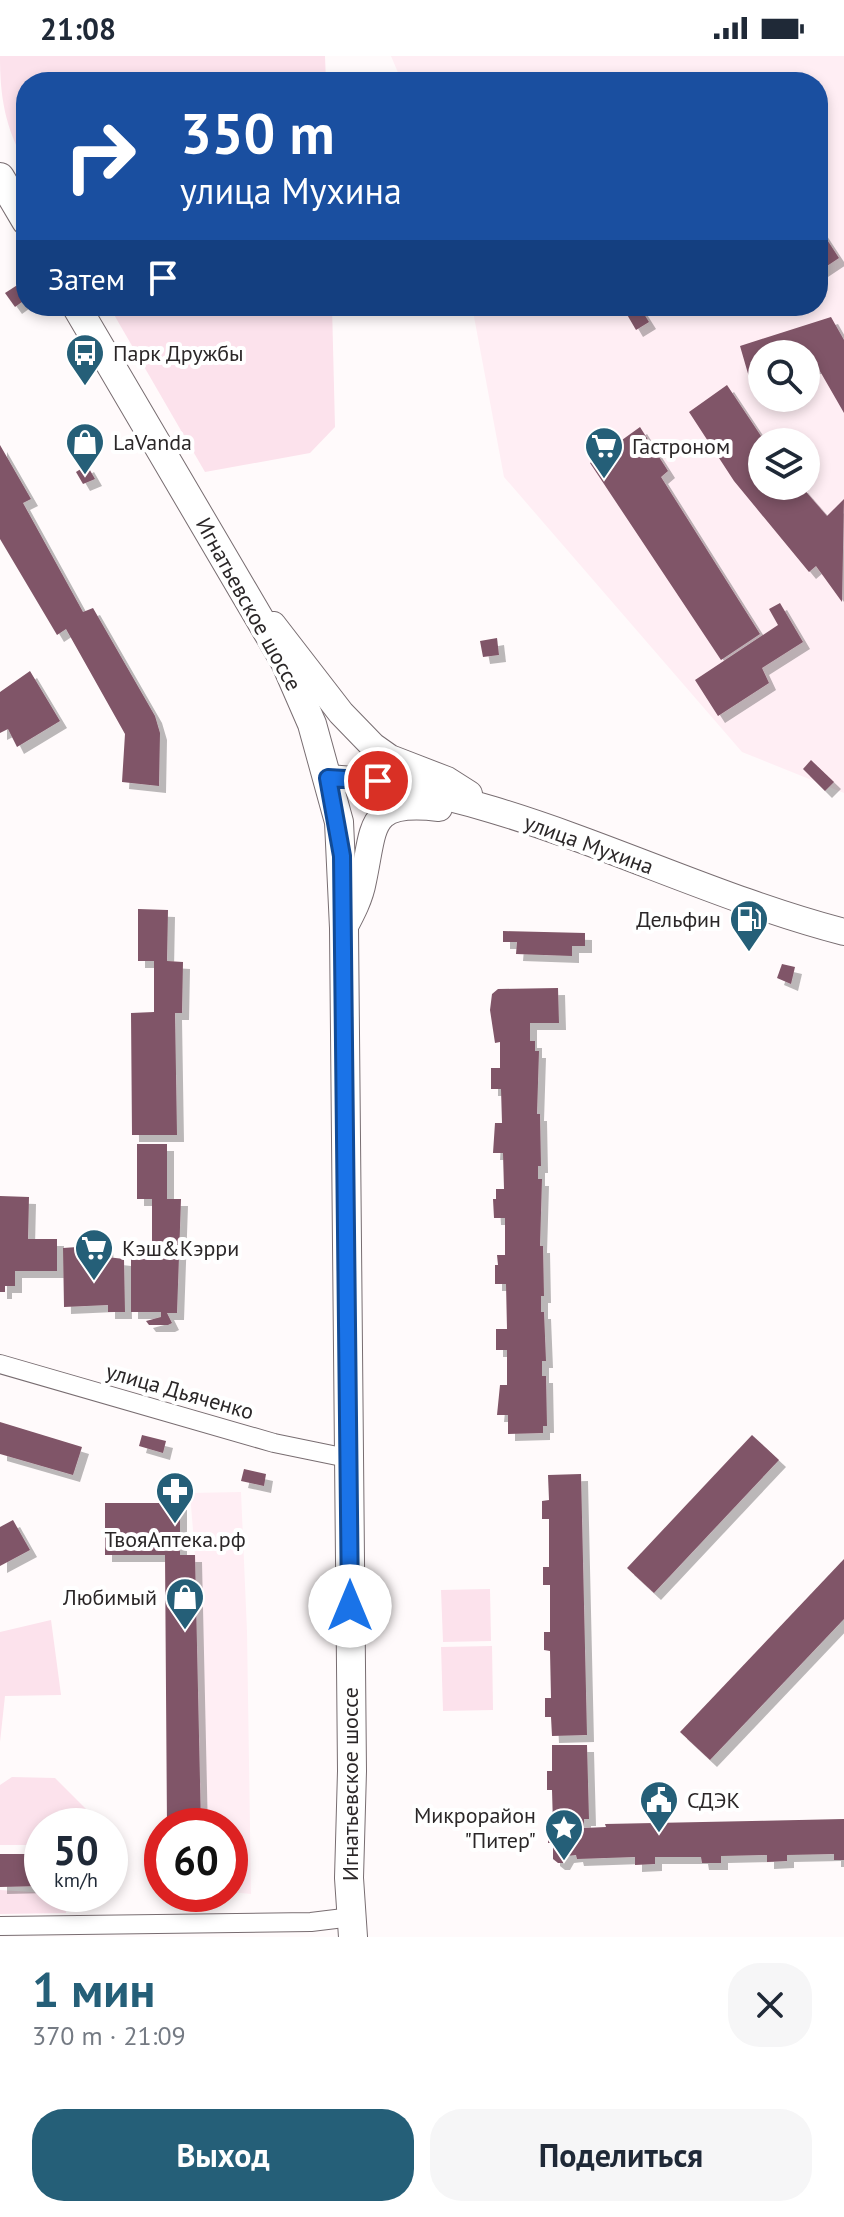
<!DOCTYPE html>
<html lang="ru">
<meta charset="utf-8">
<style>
:root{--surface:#fff;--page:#f6f6f7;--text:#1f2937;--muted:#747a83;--accent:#255f78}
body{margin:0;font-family:"PT Sans",sans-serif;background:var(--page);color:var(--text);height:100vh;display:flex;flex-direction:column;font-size:30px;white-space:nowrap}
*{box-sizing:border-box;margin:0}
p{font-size:26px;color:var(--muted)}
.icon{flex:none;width:44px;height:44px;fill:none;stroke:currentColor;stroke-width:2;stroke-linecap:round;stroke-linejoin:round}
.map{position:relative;height:1881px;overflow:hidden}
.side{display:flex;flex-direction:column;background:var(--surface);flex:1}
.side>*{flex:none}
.banner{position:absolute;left:16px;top:16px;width:812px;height:244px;border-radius:32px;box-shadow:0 4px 12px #0003;background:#1a4fa0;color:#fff;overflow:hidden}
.buttons{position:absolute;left:748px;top:284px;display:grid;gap:16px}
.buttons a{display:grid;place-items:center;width:72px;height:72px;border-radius:50%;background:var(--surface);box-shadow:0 4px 12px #0003;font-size:40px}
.speed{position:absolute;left:24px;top:1752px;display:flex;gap:16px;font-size:40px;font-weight:700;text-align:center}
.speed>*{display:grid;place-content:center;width:104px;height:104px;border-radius:50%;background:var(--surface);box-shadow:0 4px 12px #0003;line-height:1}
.speed small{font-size:20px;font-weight:400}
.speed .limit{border:12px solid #d22;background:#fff;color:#111}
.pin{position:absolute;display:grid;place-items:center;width:68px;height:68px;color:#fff;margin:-34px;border:4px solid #fff;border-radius:50%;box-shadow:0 2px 8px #0007}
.me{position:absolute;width:88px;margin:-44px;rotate:0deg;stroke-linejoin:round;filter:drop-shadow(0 0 6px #0008)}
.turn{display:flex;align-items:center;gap:28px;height:168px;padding:0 32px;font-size:36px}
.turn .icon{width:104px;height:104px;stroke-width:2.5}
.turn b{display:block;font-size:56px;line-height:68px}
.then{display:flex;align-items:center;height:76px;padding:0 32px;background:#0003;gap:16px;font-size:30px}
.round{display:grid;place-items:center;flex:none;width:84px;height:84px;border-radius:32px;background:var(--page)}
.head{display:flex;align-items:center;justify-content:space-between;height:136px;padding:0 32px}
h1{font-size:48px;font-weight:700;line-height:60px;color:var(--accent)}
.primary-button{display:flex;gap:16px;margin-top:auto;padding:16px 32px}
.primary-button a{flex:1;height:92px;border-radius:32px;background:var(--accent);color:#fff;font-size:32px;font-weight:700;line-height:92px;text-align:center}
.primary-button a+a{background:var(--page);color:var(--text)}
.status{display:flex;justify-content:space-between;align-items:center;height:56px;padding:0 40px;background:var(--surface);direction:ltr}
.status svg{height:22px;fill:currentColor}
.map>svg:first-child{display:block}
.built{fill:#ffeef4;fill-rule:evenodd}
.green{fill:#fce2ec}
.building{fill:#805567;filter:url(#shadow)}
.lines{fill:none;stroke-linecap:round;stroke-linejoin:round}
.street-casing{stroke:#786d71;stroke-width:20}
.secondary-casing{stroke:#786d71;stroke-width:28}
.primary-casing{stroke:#786d71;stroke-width:30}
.street{stroke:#fff;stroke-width:18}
.secondary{stroke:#fff;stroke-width:26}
.primary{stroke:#fff;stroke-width:28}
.route-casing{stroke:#114b97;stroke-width:20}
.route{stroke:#1a73e8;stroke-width:14}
.labels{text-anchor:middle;stroke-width:8;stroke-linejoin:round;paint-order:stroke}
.poi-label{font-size:22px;fill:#2b2728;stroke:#fff;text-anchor:start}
.street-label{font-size:22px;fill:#2b2728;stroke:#fff}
</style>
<div class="status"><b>21:08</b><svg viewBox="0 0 49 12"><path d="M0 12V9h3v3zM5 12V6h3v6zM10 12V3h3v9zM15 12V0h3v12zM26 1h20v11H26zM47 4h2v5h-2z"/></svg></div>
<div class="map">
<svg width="844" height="1881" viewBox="0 0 844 1881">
<defs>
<filter id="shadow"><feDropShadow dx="7" dy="7" stdDeviation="0" flood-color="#0004"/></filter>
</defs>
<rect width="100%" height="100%" fill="#fffafb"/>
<g class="built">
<path d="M391,0H844V737L742,696L504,421L472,250H818V26H402ZM762,298H806V342H762ZM762,386H806V430H762Z"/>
<path d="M241,1436L247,1575L251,1838L230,1836V1770H201L195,1499L190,1437Z"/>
</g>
<g class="green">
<path d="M0,0H325L326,26H26V108C5,72 0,41 0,0Z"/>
<path d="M109,250H332L335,371L310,397L205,416Z"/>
<path d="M490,1533L491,1585L443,1586L441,1534Z"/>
<path d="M51,1564L61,1639L5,1640L0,1686V1576Z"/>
<path d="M492,1590L493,1654L443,1655L441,1591Z"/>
<path d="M12,1721L55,1722L86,1753L89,1770H42V1789H0V1729Z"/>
<path d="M0,1834L64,1838L66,1857L0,1858Z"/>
</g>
<g class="building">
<path d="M818,170L839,202L818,216Z"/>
<path d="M19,228L26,243L15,251L5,237Z"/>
<path d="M622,250H639L649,266L636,274Z"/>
<path d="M831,261L844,284V357L817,310L806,313V298H762V325L751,328L740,290Z"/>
<path d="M727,329L765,386H762V430H801L827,460L844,443L842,546L816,510L809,516L734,425L689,356Z"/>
<path d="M640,371L668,415L661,421L760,578L721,604L590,407Z"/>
<path d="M0,389L31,443L23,447L83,556L93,552L155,660L160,677L159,730L122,726L125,678L66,573L57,579L0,483Z"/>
<path d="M87,409L95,423L83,428L76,416Z"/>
<path d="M780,547L803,586L762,612L769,627L718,660L695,624L778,569L769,553Z"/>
<path d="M497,582L499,599L483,601L480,585Z"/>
<path d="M30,615L60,665L17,691L8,673L0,677V636Z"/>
<path d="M811,704L834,726L825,735L803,713Z"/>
<path d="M138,853L168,854L167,905L183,906L182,957H175L177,1079H132L131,957L154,956V905H138Z"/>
<path d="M503,875L585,877V890H572V900L516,898L517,886H503Z"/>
<path d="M782,908L795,911L791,928L777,922Z"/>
<path d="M558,932L559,967H530V985H535V995H539L537,1058H540L541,1110H538V1123H542L540,1190H543L544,1240H541V1256H544L546,1305H542V1320H546L547,1370H543V1377L508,1378V1359H497L500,1329H507V1294H496V1273H507L506,1228H495V1209H498L497,1199H505V1162H494L493,1143H496V1133H504L503,1097H493L495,1067H502L501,1033H491V1012H500V986L495,987L490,954L492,938L498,933Z"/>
<path d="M137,1088H167V1143H181L177,1257H167L172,1267L168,1269H149L146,1265L161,1261V1256H131V1195H152V1143H137Z"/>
<path d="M0,1140L29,1141L28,1183H57V1215H15V1230H5V1236H0Z"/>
<path d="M106,1189L107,1201L124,1203L125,1256H108V1249L64,1251L63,1192Z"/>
<path d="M0,1366L82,1391L73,1419L0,1398Z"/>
<path d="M142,1379L166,1385L163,1397L139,1390Z"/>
<path d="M752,1379L779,1404L654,1537L627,1512Z"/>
<path d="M244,1413L266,1418L264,1430L241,1425Z"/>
<path d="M581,1418L587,1679L552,1680L551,1661H545V1642H551L550,1595L544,1594V1576H550V1529H543V1511H549V1463H542V1445L549,1444L548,1419Z"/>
<path d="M105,1447H180V1499H195L201,1770H167L165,1499H105Z"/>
<path d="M13,1464L30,1494L0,1510V1471Z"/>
<path d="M844,1503V1563L710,1704L680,1676Z"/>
<path d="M552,1689H587L589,1763H584V1772L606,1771L605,1768L844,1763V1804H834V1798L787,1799V1805L767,1806V1799L721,1800V1807H702L701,1801H655V1808L635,1809V1801L577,1803L576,1799L567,1800L563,1807H558L553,1803V1787H548V1770L553,1769L552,1734H547V1715H552Z"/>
<path d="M0,1798H42V1830L0,1831Z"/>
</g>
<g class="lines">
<defs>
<g id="street">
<path d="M0,1308L274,1387L347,1402"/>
<path d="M0,1870L311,1866L352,1861"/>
</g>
<g id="secondary">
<path d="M273,569L341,657L373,690L390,702L447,724L469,738"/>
<path d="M328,722C510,734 671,831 844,876"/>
<path d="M344,872C352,857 360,842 363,825C375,769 367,744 439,752"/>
</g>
<g id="primary">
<path d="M0,121L26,165"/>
<path d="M76,250L285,606L312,668L339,766L344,872L352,1715L349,1822L353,1881"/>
</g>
</defs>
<use href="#street" class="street-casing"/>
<use href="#secondary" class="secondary-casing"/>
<use href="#primary" class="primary-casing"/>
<use href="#street" class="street"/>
<use href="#secondary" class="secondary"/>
<use href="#primary" class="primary"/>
</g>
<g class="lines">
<defs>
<path id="route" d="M350,1550L342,800L328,722L378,725"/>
</defs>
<use href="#route" class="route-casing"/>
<use href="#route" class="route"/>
</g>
<defs>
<symbol id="bus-pin" viewBox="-11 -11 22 30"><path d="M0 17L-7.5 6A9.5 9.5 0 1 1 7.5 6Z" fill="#255f78" stroke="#fff"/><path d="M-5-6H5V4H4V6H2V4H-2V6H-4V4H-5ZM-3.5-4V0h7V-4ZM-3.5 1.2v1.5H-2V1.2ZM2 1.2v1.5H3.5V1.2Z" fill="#fff"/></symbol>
<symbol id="shop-pin" viewBox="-11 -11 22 30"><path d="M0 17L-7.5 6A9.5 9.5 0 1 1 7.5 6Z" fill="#255f78" stroke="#fff"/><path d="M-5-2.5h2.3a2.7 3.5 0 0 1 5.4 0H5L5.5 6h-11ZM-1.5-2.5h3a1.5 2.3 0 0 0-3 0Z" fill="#fff"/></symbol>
<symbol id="supermarket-pin" viewBox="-11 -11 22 30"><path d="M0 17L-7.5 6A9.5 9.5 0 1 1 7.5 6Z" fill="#255f78" stroke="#fff"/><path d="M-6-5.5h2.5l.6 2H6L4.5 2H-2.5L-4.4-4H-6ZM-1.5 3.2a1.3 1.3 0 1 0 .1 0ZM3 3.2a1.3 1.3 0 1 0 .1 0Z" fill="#fff"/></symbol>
<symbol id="fuel-pin" viewBox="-11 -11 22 30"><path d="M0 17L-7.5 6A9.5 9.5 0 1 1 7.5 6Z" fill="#255f78" stroke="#fff"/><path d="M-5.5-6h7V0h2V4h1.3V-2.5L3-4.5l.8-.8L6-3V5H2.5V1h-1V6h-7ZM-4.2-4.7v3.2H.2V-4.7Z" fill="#fff"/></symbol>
<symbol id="pharmacy-pin" viewBox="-11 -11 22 30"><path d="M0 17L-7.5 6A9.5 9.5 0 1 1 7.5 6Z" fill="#255f78" stroke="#fff"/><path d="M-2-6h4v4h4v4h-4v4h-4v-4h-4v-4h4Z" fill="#fff"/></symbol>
<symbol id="civic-pin" viewBox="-11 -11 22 30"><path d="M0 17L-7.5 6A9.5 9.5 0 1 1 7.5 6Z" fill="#255f78" stroke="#fff"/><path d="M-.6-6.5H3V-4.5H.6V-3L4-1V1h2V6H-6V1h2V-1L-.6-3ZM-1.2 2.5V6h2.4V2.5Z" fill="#fff"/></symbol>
<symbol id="sight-pin" viewBox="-11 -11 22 30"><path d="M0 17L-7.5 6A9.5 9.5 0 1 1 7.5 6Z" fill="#255f78" stroke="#fff"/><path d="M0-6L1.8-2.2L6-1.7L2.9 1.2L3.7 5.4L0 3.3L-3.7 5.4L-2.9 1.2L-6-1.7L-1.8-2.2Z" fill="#fff"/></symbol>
</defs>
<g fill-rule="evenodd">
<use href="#bus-pin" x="63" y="275" width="44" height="60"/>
<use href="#shop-pin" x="63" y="364" width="44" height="60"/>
<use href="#supermarket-pin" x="582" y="368" width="44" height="60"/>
<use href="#fuel-pin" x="727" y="841" width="44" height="60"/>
<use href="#supermarket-pin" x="72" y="1170" width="44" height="60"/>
<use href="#pharmacy-pin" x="153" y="1413" width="44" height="60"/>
<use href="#shop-pin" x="163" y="1519" width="44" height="60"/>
<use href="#civic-pin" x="637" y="1722" width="44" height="60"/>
<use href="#sight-pin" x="542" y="1750" width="44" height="60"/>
</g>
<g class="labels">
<g class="poi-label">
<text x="113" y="305">Парк Дружбы</text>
<text x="113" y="394">LaVanda</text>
<text x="632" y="398">Гастроном</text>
<text x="721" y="871" text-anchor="end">Дельфин</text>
<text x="122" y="1200">Кэш&amp;Кэрри</text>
<text x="175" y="1491" text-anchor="middle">ТвояАптека.рф</text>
<text x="157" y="1549" text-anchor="end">Любимый</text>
<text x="687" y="1752">СДЭК</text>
<text x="536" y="1767" text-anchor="end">Микрорайон<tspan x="536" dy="25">"Питер"</tspan></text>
</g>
<g class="street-label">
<text transform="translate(249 548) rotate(61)" y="8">Игнатьевское шоссе</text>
<text transform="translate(589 788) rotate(20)" y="8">улица Мухина</text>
<text transform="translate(180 1335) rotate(16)" y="8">улица Дьяченко</text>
<text transform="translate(350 1728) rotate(-90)" y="8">Игнатьевское шоссе</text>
</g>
</g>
</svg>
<div class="buttons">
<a><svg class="icon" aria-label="search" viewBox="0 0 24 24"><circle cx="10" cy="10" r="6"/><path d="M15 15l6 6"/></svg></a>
<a><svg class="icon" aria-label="layers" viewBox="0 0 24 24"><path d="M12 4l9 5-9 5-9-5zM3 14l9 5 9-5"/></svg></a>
</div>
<div class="speed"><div>50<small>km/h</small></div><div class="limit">60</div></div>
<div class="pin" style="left:378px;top:725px;background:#d93025"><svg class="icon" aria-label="arrive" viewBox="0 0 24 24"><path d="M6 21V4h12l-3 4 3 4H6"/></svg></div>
<svg class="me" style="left:350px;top:1550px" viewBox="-20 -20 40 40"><circle r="19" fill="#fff"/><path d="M0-13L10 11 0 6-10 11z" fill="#1a73e8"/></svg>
<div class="banner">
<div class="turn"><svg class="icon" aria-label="right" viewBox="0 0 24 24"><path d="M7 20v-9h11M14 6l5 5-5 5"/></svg><div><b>350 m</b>улица Мухина</div></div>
<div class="then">Затем<svg class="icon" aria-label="arrive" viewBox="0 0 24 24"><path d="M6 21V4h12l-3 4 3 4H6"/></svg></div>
</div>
</div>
<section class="side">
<div class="head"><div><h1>1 мин</h1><p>370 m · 21:09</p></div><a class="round"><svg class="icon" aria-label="close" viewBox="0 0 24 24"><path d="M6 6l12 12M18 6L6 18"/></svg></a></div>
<div class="primary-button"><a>Выход</a><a>Поделиться</a></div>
</section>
